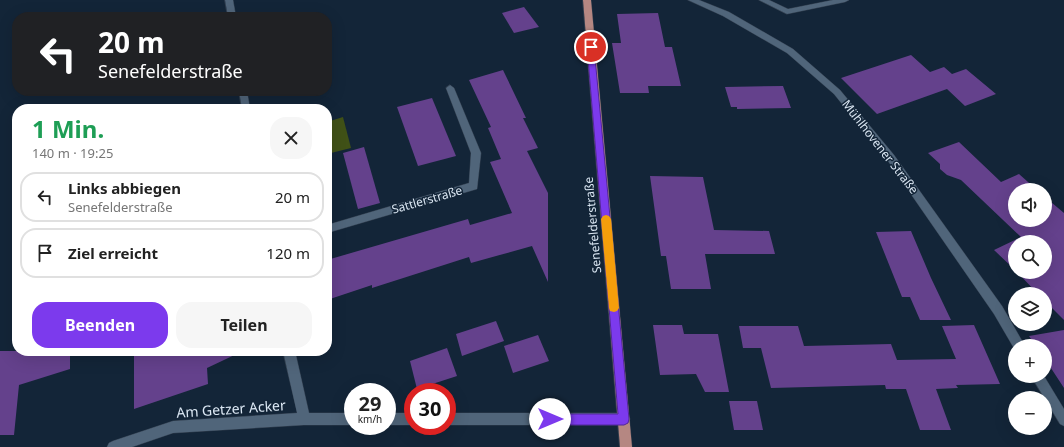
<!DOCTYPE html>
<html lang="de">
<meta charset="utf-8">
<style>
:root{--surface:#fff;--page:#f6f6f6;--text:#222;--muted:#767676;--line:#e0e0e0;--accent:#7c3aed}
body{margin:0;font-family:"Noto Sans",sans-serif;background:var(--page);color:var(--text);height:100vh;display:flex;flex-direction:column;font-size:15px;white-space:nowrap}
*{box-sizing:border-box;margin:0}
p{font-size:13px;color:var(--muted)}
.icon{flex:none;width:22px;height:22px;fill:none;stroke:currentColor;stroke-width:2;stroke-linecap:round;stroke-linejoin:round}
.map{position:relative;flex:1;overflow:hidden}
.details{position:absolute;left:12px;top:104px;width:320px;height:252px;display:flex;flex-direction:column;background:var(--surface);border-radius:16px;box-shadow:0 4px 16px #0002}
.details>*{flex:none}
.banner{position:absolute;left:12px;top:12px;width:320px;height:84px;border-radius:16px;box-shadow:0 4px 16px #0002;background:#202124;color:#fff;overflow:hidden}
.tools{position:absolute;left:1008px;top:183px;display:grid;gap:8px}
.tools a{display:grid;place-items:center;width:44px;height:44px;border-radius:50%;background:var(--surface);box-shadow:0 4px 16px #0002;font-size:20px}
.speed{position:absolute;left:344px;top:383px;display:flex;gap:8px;font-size:20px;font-weight:700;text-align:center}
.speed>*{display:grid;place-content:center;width:52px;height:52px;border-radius:50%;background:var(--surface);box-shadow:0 4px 16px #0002;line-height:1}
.speed small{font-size:10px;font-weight:400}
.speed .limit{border:6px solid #d22;background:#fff;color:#111}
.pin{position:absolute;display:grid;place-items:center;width:34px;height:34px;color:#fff;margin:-17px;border:2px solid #fff;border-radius:50%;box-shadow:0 1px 4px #0007}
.me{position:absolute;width:44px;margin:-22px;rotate:90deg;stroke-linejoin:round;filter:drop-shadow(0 0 3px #0008)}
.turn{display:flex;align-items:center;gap:14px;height:84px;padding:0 20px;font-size:18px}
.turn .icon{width:52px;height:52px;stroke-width:2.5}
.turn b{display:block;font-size:28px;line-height:34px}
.round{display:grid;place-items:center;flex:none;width:42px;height:42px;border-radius:16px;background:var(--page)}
.headline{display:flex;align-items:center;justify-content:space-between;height:68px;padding:0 20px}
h1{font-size:24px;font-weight:700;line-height:30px;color:#1e9e55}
.action{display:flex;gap:8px;margin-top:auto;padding:8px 20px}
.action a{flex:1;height:46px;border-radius:16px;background:var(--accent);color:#fff;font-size:16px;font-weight:700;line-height:46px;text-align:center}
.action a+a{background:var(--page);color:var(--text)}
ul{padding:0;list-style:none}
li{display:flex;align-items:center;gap:12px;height:50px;margin:0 8px 6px;padding:0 12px;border:2px solid var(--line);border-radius:16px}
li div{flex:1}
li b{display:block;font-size:15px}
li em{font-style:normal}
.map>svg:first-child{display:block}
.green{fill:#405117}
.building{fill:#64418c}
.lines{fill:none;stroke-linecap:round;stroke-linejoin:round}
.minor-casing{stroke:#313e4e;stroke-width:1}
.major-casing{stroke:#313e4e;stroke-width:1}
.minor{fill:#50657a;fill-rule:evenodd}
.major{fill:#b58782;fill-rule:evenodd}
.route{fill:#7c3aed;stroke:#51269a}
.slow{fill:#f59e0b}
.labels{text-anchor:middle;stroke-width:3;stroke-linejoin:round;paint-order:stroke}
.street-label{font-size:12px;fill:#dbe7f3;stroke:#132538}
.near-street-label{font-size:14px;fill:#dbe7f3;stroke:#132538}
</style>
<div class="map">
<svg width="1064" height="447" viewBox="0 0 1064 447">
<rect width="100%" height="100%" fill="#132538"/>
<path class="green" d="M343,117L351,148L327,154V122Z"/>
<g class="building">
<path d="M524,7L539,27L514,33L502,13Z"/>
<path d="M658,13L665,47H672L681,86H648L649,93H620L612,43H621L617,14Z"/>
<path d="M911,55L930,72L944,67L952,74L966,69L996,94L965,106L947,89L877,114L841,78Z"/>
<path d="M503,70L526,118H523L538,148L527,151L548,193V282L532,246L471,263L469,257L372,288V285L327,300V260L468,219L470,225L512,213L490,162L501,159L488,128L491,127L469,80Z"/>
<path d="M783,86L791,108L737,109V107H731L725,87Z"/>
<path d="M432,98L456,156L418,166L397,107Z"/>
<path d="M959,142L1001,182L1019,174L1037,190H1015V220H1045V197L1064,213V320L1045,301V294H1038L1017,272H1045V242H1015V270L994,250L1021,237L961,180L947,175L940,169V164L928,153Z"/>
<path d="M364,147L380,203L358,209L343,153Z"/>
<path d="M650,176L703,177L714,230L769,231L775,254H705L711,289H671L666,256H661Z"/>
<path d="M911,231L931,278L951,320H920L910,297H902L876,232Z"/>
<path d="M496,321L504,341L462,356L456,334Z"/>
<path d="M653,325H682L684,334H718L729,392H705L696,374L660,375Z"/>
<path d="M974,325L1000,384L956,385L958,388L936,389L951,430H920L906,389H886L885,385L771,388L761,348H743L739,326H798L804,346L891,344L897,360L956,359L942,326Z"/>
<path d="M1064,330V388L1045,359V346H1036L1029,336Z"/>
<path d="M538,335L549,361L513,373L504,346Z"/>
<path d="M447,348L457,376L417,389L410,361Z"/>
<path d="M0,351H70V369L19,385L14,435H0Z"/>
<path d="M134,351H243L207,368L208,384L134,409Z"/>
<path d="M729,401H757L763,430H734Z"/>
</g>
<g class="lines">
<defs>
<g id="minor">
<path d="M225,0H233L236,17H228Z"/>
<path d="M688,0H699L729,12L793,49L840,90L894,155L1002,306L1025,346H1015V350L994,314L888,161L834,94L787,53L723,16Z"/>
<path d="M759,0H769L788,9L833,0H849L845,2L787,14Z"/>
<path d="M450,85L454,88L481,153L477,189L327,233V225L469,183L471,153L446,88Z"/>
<path d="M239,91H247L250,109H242Z"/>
<path d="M283,351H295L309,413H353V425H304L173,433L132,447H107L109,443L113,441L173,421L297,413Z"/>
<path d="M1031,376H1044L1064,409V426L1060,424Z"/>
<rect x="387" y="413" width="26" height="12"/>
<path d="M447,413H624L628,415L630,419L628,423L624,425H447Z"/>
</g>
<path id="major" d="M583,0H591L632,447H620Z"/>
</defs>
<use href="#minor" class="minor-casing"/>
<use href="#major" class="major-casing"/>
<use href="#minor" class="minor"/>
<use href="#major" class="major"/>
</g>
<path class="route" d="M591,44L594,47L629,419L628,423L624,425H550L546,423L545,419L546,415L550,414H618L587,47Z"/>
<path class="slow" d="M606,215L609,216L611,219L619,308L617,311L614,312L610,311L609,308L601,219L603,216Z"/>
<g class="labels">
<g class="street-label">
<text transform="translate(880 147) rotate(52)" y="4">Mühlhovener Straße</text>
<text transform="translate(427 200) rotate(-16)" y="4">Sattlerstraße</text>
<text transform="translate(593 225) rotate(-95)" y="4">Senefelderstraße</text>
</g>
<g class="near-street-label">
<text transform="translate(231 409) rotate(-4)" y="5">Am Getzer Acker</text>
</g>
</g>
</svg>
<div class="tools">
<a><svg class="icon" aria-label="sound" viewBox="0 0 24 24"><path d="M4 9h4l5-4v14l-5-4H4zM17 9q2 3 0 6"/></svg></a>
<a><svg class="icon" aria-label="search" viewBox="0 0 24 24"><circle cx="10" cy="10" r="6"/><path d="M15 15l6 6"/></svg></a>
<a><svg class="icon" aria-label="layers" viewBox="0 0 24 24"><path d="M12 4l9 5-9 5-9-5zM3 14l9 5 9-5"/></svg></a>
<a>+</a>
<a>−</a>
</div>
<div class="speed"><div>29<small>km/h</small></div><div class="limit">30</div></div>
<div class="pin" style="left:591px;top:47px;background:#d93025"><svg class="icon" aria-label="arrive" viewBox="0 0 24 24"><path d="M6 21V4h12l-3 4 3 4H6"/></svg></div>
<svg class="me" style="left:550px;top:419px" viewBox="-20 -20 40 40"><circle r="19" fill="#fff"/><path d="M0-13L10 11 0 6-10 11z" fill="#7c3aed"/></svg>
<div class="banner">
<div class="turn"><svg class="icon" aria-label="left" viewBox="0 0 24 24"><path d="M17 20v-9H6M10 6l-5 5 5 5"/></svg><div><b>20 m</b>Senefelderstraße</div></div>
</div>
<section class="details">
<div class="headline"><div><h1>1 Min.</h1><p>140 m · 19:25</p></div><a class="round"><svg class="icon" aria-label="close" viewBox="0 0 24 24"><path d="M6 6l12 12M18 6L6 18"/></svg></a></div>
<ul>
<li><svg class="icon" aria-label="left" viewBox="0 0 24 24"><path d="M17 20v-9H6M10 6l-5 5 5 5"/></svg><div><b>Links abbiegen</b><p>Senefelderstraße</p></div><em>20 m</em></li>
<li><svg class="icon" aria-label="arrive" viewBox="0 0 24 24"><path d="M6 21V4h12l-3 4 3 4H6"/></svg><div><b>Ziel erreicht</b></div><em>120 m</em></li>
</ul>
<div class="action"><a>Beenden</a><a>Teilen</a></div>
</section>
</div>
